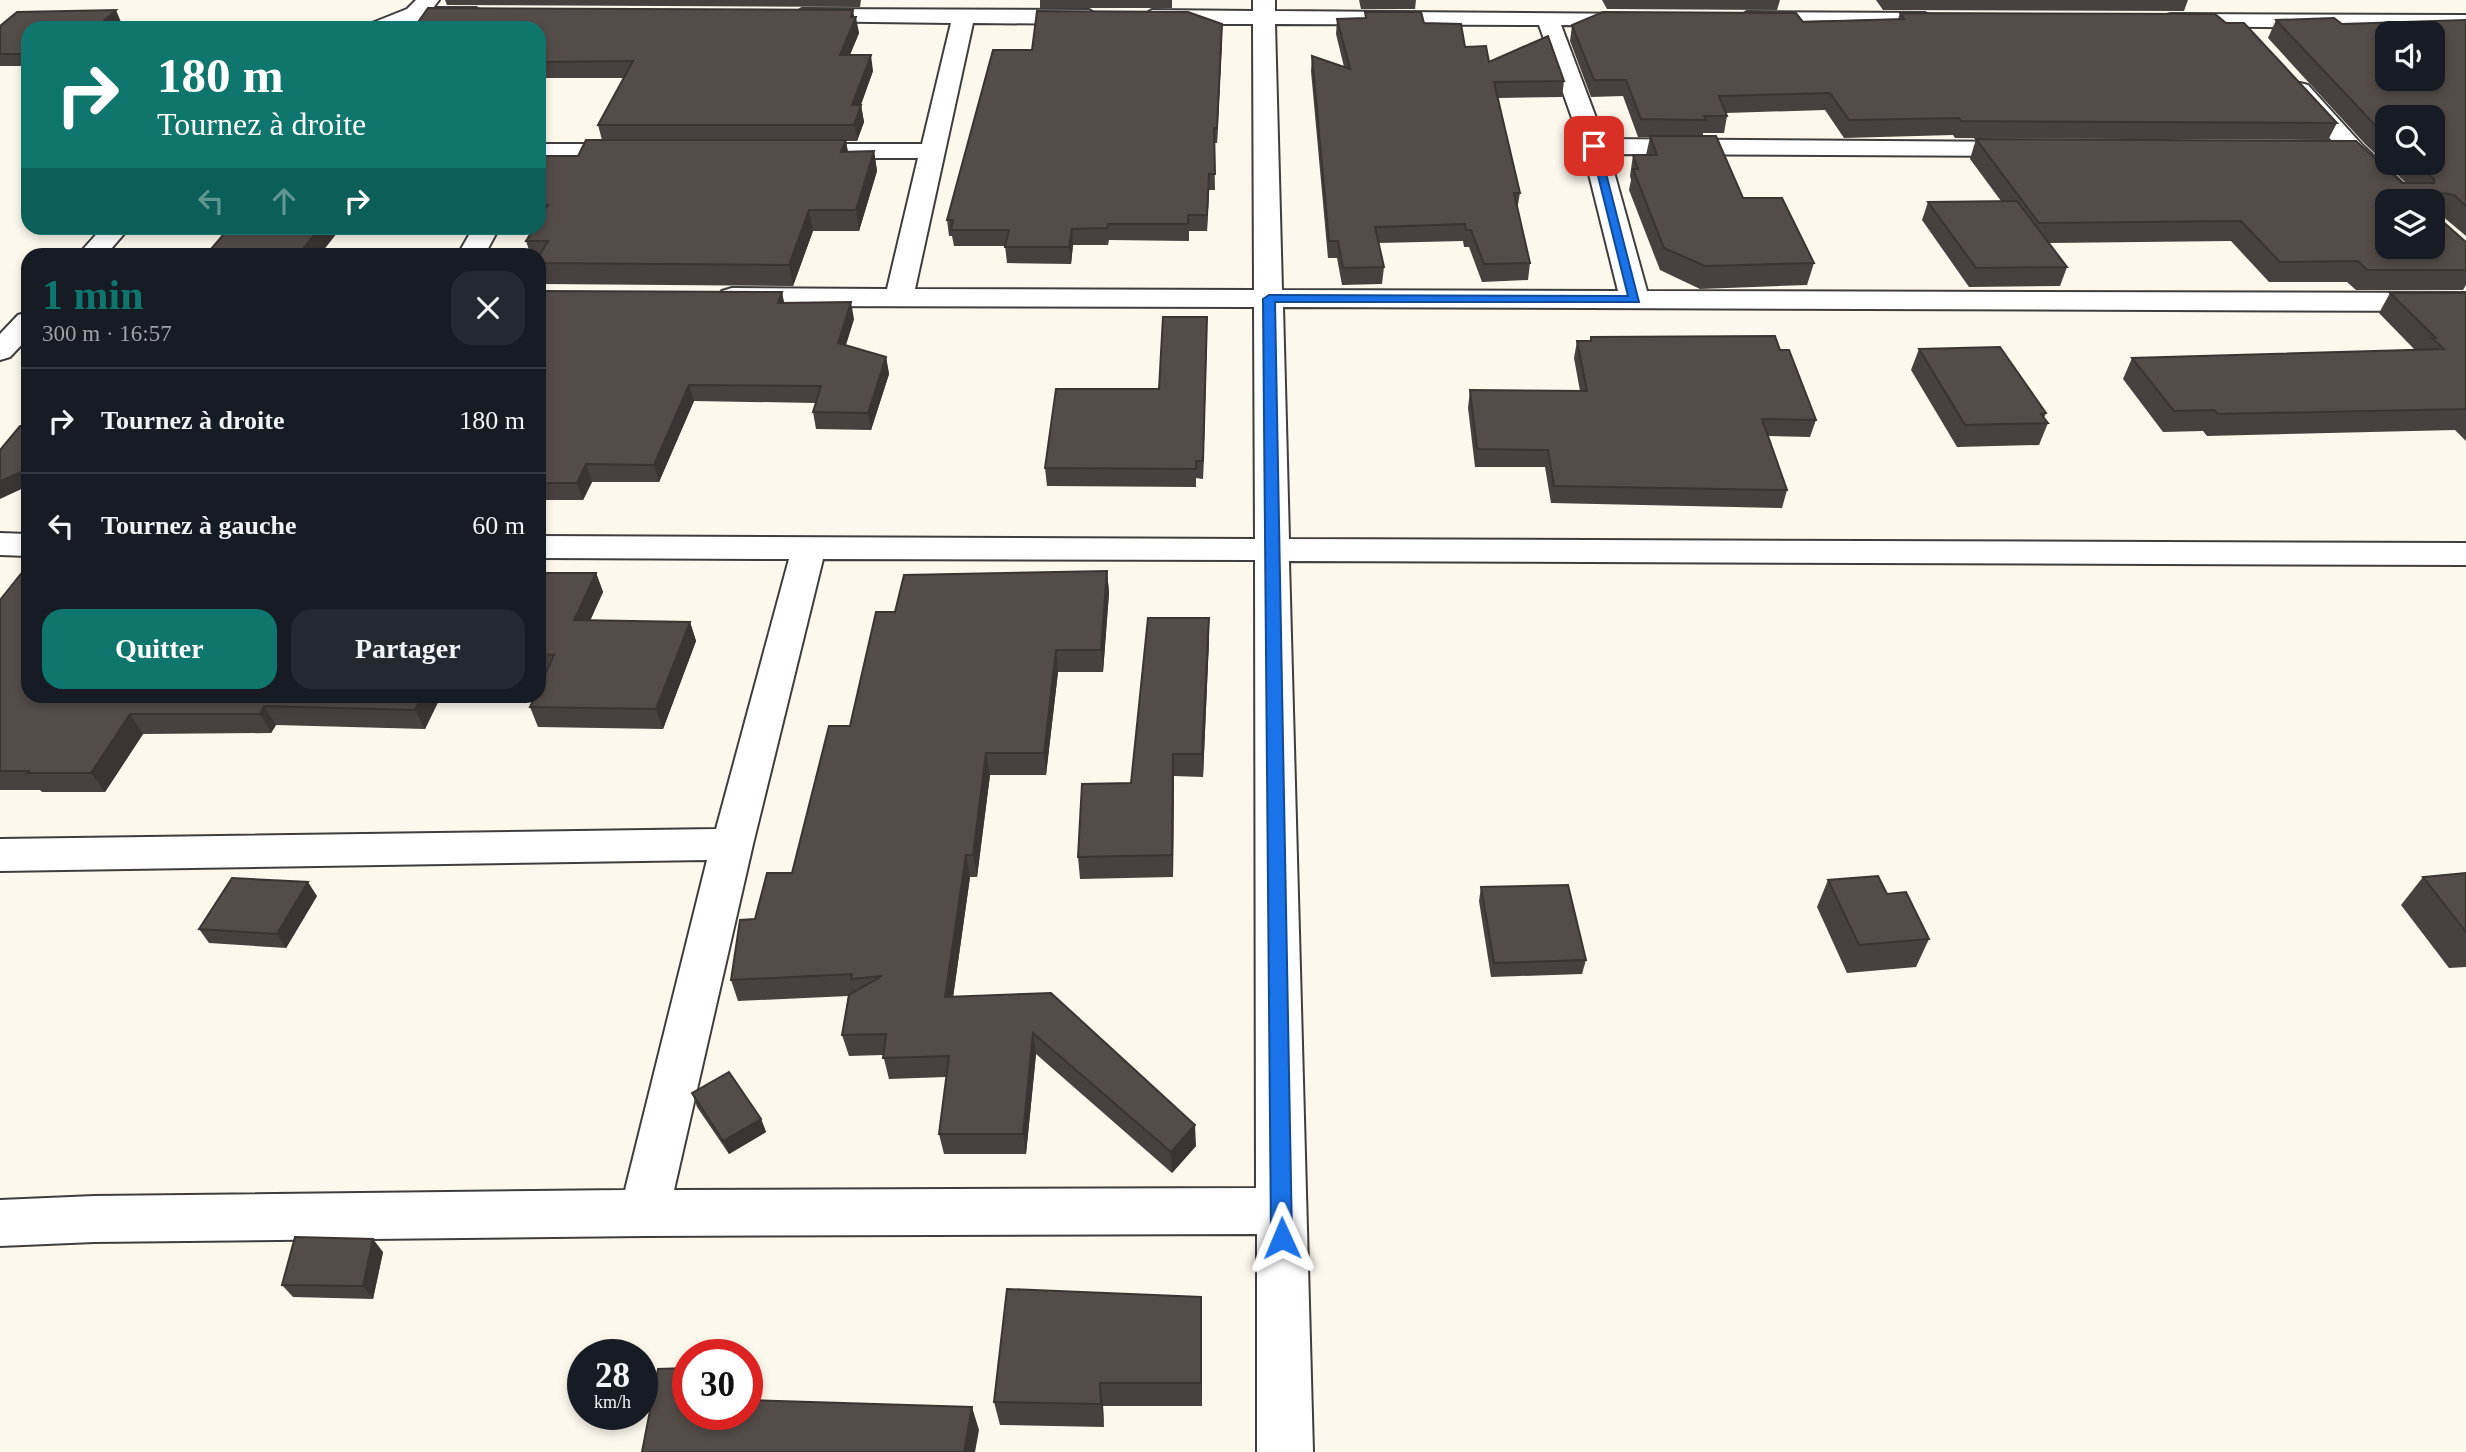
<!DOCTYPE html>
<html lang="fr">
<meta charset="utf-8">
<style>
:root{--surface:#171b24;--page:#242831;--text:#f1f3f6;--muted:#9ea1a6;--line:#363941;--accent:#0f766e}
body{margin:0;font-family:"Times New Roman",serif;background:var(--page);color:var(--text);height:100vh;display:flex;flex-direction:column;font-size:26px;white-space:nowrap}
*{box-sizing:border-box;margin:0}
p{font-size:23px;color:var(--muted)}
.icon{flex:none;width:38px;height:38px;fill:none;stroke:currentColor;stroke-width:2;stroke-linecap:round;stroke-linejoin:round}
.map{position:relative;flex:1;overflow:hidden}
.panel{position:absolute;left:21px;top:248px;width:525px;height:455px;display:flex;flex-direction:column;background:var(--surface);border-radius:21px;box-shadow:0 4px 10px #0003}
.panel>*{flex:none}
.top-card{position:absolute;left:21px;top:21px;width:525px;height:214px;border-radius:21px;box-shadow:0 4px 10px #0003;background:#0f766e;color:#fff;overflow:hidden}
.buttons{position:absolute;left:2375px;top:21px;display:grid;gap:14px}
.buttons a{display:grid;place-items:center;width:70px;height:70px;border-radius:14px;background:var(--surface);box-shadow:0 4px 10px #0003;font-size:35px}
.speed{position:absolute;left:567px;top:1339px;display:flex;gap:14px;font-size:35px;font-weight:700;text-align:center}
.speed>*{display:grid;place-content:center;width:91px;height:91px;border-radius:50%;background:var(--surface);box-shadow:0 4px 10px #0003;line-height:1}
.speed small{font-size:18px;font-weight:400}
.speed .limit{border:10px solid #d22;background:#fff;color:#111}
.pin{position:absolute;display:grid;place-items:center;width:60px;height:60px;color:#fff;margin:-30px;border-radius:14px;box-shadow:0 4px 10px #0006}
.me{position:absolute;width:77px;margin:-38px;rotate:359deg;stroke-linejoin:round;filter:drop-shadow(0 0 5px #0008)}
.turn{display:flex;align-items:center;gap:24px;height:147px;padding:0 21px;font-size:32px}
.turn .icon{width:91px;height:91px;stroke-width:2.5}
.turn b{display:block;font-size:49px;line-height:60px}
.lanes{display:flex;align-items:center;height:66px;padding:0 21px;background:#0003;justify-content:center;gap:35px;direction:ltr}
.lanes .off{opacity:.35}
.round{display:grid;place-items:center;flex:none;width:74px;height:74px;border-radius:21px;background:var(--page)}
.headline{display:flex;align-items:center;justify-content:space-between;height:119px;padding:0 21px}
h1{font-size:42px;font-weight:700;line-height:52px;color:var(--accent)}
.cta{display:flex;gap:14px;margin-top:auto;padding:14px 21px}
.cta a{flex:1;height:80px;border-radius:21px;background:var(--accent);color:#fff;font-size:28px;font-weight:700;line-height:80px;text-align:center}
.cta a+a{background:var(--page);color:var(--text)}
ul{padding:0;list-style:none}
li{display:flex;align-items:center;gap:21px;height:105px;padding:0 21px;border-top:2px solid var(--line)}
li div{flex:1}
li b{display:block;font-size:26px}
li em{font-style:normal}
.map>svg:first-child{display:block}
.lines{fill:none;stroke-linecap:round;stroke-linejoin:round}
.minor-casing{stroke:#3e3e3e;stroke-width:4}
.minor{fill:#fff;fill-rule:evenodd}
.wall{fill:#47413f;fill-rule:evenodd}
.shaded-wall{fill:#3a3533}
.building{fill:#534c49;stroke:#3a3533;stroke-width:2;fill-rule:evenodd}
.route{fill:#1a73e8;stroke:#114b97;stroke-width:2}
</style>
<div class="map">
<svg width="2466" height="1452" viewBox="0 0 2466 1452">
<rect width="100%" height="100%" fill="#fdf8ec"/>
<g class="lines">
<defs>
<g id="minor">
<path d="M416,0H439L433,8H476L487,15L476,22L418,21L399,28H369L372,23L407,9Z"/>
<path d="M1253,0H1275V11L1646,14L1649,19L1638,26L1561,25L1604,139L2026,142L2035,144L2038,149L2035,154L2026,156L1609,154L1647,291L2466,293V311L1283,307L1289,539L2466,543V565L1289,561L1313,1452H1257V1234L644,1236L94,1242L0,1246V1200L94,1196L625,1190L707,860L0,871V839L716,829L789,559L539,558V536L1255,539L1254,307L732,306L722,303L718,297L722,291L732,288L887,289L918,158H795L786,156L783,151L786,146L795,144H922L951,23L794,21L791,16L802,9L1089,10L1100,17L1089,24L973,23L915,289L1254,290L1253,24H1152L1141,17L1152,10L1253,11ZM1275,24L1539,25L1582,146L1618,291L1282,290ZM823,559L1255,560L1256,1188L674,1190L753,844Z"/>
<path d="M1747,12L1925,13L1936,20L1925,27L1739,24L1736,19Z"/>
<path d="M2171,14L2466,15V29L2163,26L2160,21L2163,16Z"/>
<path d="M2300,83L2308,85L2363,146L2421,201H2393L2345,156L2288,90L2292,85Z"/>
<path d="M539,144H634L643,146L646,151L643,156L634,158H539Z"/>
<path d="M102,228H129L105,256H77Z"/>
<path d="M473,228H499L484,256H457Z"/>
<path d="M28,312V338L10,357L0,360V334L18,315Z"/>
<path d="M0,533L28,534V556L0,555Z"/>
</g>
</defs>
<use href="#minor" class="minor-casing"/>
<use href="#minor" class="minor"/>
</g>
<g class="wall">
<path d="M445,0H861L860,7L447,5Z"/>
<rect x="1040" y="0" width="132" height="8"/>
<path d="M1359,0H1416L1415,9H1361Z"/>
<path d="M1602,0H1780L1777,10L1607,9Z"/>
<path d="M1876,0H2188L2184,11L1883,10Z"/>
<path d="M1365,12L1424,23L1489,62L1564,81L1562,97L1498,98L1520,193L1517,210L1530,263L1528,280L1482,282L1469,247H1464L1463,241L1378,243L1384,267L1382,284L1342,285L1337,258H1328L1311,71L1312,56L1344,67L1336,34L1337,19L1365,18Z"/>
<path d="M1900,13L2337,123L2328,140L1955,138L1953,135L1844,138L1825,110L1726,113L1727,116L1724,133H1703V136L1743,198L1814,263L1807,285L1700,289L1660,270L1629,190L1631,180L1630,176L1633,155H1646L1650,137H1638L1623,96L1591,97L1570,41L1572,25L1898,19Z"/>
<path d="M854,17L859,33L850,55L873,71L861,105L864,122L857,141H846L848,152L874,151L877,171L859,231H813L793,286L542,284L539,276V256H531L526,241L539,228V156H578L602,140L598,125L624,78H539V28Z"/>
<path d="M2276,20L2342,24L2466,20V236L2441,215V220L2466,242V285L2463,290H2356L2347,282H2269L2231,241L2049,243L2067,267L2060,286L1969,287L1922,220L1928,202L2001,201L1970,159L1976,139L2406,183L2365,144L2268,38ZM2387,117L2432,163H2387Z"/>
<path d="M121,22L28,28V66H0V26Z"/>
<path d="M1222,38L1217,143H1214L1215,190H1209L1207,231H1189V241L1109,240L1108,245H1073L1071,264L1007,263L1005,246H954L952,236H949L947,220L1032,50Z"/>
<path d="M539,291L782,292L784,303L854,319L846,345L886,357L889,374L871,430L816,429L813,412L816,403L694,401L659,482H592L583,500H539Z"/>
<path d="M2390,293H2466V441L2455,430L2207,436L2203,431L2163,432L2123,379L2132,358L2415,350L2379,313Z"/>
<path d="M1207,334L1203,479L1196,478V487L1047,486L1045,468L1159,389Z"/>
<path d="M1591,337L1780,350L1816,420L1810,437L1768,436L1787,490L1782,508L1551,503L1545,467H1475L1468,408L1470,390L1580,391L1574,358L1577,341H1590Z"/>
<path d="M1919,349L2046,413L2044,418L2048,423L2039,445L1957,447L1911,370Z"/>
<path d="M1107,571L1109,593L1103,672H1058L1046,775H990L977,877H970L953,997L1051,993L1196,1146L1172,1173L1036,1054L1026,1154H944L939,1134L946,1077L889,1079L883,1055L849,1056L842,1035L848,996L738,1001L731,980L755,919L792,873L895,612Z"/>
<path d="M539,573H596L603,592L590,620L690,622L696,641L663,729L538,727L530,707L545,674L539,673Z"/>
<path d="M0,600L28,696H441L425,729L276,725L271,733L143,734L105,792H42L40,790H0Z"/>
<path d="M1209,640L1203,777L1174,776L1173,877L1080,879L1078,857L1131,783Z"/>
<path d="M2466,873V967L2449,968L2401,905L2423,877Z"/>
<path d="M1828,880L1887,894L1929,939L1916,967L1847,973L1817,907Z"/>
<path d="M1481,887L1586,960L1582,974L1491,977L1479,901Z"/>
<path d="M317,896L286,948L209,943L199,929Z"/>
<path d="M692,1093L761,1119L766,1132L729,1154L697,1107Z"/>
<path d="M383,1252L373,1299L293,1297L282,1285Z"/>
<path d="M1202,1321V1406H1103L1104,1427L1000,1425L994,1402Z"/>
</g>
<g class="shaded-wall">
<path d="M116,10L121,22L114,28H96Z"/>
<path d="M853,10L855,21L856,17L859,33L843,71L840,55Z"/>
<path d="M1222,24V38L1217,143V128Z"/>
<path d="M871,55L873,71L855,120L861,105L864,122L857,141L852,105Z"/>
<path d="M846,140L849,161L841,152Z"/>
<path d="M874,151L877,171L859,231L856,210Z"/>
<path d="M1209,174V190L1207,231V215Z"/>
<path d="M809,210L813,231L793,286L789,265Z"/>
<path d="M320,228H341L319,256H297Z"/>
<path d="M1072,229L1073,245L1071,264L1069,247Z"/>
<path d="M782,292L785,308L778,303Z"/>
<path d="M851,302L854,319L841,359L838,343Z"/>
<path d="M1207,317V334L1203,479V461Z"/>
<path d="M886,357L889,374L871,430L868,413Z"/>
<path d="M689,385L694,401L659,482L654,465Z"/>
<path d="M586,464L592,482L583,500L577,483Z"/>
<path d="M28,469V486L0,499V481Z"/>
<path d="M1107,571L1109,593L1103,672L1101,650Z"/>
<path d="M596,573L603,592L582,639L574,620Z"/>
<path d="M1209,618V640L1203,777L1202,754Z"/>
<path d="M690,622L696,641L663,729L656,709Z"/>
<path d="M1056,650L1058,672L1046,775L1044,753Z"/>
<path d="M422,696H441L425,729L415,710Z"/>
<path d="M264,706L276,725L271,733L260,714Z"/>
<path d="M130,714L143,734L105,792L91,773Z"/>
<path d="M986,753L990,775L977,877L973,855Z"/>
<path d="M1173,754L1174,776L1173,877L1172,855Z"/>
<path d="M966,855L970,877L950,1019L945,997Z"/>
<path d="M308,882L317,896L286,948L277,934Z"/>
<path d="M1033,1033L1036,1054L1026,1154L1023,1134Z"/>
<path d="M761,1119L766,1132L729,1154L723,1141Z"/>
<path d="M1195,1125L1196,1146L1172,1173L1171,1152Z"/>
<path d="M373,1239L383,1252L373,1299L363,1286Z"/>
<path d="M1201,1297L1202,1321V1406L1201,1383Z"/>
<path d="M751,1366L762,1390L756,1423L747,1406V1385Z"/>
<path d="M1100,1383L1103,1406L1104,1427L1101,1404Z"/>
<path d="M972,1407L979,1430L975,1452H964Z"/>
</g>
<g class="building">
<path d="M428,8L853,10L851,17H856L840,55H871L852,105H861L854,125H598L633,61L539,62V28H414Z"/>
<path d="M116,10L96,28H28V54H0V26L17,12Z"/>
<path d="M1037,11L1188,12L1222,24L1217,128H1214L1215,174H1209L1207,215H1188V224H1108L1107,228L1072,229L1069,247H1005L1009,230H951L953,220H947L993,50H1032Z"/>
<path d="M1365,12H1421L1424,23L1461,24L1465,47L1486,46L1489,62L1548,36L1564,81L1494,82L1520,193H1514L1530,263L1484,264L1471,230H1466L1465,224L1375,227L1384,267L1343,268L1338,241H1329L1312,56L1350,69L1337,19L1366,18Z"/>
<path d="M1603,12L1796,13L1803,22L1904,19L1900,13L2215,14L2226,23H2244L2337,123L1961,121L1959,118L1849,120L1830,93L1719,96L1727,116H1704L1706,120L1641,119L1626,80H1594L1572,25Z"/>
<path d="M2334,18L2342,24L2466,20V206L2454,195L2441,193V220L2466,242V270H2367L2358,261L2280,262L2241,221L2039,223L1976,139L2356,141L2402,183H2434V179L2415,163H2432V117H2387V136L2375,125L2276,20ZM2387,33H2432V79H2387ZM2387,201H2432V247H2387Z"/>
<path d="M1650,136H1716L1743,198H1782L1814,263L1705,266L1664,248L1633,169H1638L1633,155H1657Z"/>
<path d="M586,140H846L841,152L874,151L856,210H809L789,265L539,263V256L548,241H526L534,228H539V219L548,205H539V156H578Z"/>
<path d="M2017,201L2067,267L1976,268L1928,202Z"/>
<path d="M229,228H320L297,256H205Z"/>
<path d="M539,291L782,292L778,303L851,302L838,343L886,357L868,413L813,412L821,386L689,385L654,465L586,464L577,483H539V445L540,443H539Z"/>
<path d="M2390,293H2466V409L2218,414L2214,410L2174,411L2132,358L2444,349L2432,338H2436Z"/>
<path d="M1163,317H1207L1203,461H1196V469L1045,468L1056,389H1159Z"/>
<path d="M1775,336L1780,350H1789L1816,420L1762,419L1787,490L1554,486L1548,450L1477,449L1470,390L1587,391L1577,341H1591V337Z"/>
<path d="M2000,347L2046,413L2041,414L2048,423L1965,425L1919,349Z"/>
<path d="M20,426H28V469L0,481V450Z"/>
<path d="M28,565V696H422L415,710L264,706L260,714H130L91,773H27L29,771H0V600Z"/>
<path d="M1107,571L1101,650H1056L1044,753H986L973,855H966L945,997L1051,993L1195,1125L1171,1152L1033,1033L1023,1134H939L949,1056L883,1058L886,1034L842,1035L849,995L882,976L851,979L852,974L731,980L740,920L755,919L767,873H792L829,726H850L876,612H895L904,575Z"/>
<path d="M539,573H596L574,620L690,622L656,709L530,707L535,696H539V688L554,655L539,654Z"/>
<path d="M1148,618H1209L1202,754H1173L1172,855L1078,857L1082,784L1131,783Z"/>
<path d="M2466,873V932L2423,877Z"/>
<path d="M1878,876L1887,894L1906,892L1929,939L1859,945L1828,880Z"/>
<path d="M232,878L308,882L277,934L199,929Z"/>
<path d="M1568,885L1586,960L1494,963L1481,887Z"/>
<path d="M729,1072L761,1119L723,1141L692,1093Z"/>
<path d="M295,1237L373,1239L363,1286L282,1285Z"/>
<path d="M1007,1289L1201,1297V1383H1100L1101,1404L994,1402Z"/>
<path d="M751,1366L747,1385V1367Z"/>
<path d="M688,1368V1414H747V1400L972,1407L964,1452H642L658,1369Z"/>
</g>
<path class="route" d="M1590,144L1599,146L1639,302H1275L1292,1238L1289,1245L1282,1248L1274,1245L1271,1238L1263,299L1269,295L1628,296Z"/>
</svg>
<div class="buttons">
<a><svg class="icon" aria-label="sound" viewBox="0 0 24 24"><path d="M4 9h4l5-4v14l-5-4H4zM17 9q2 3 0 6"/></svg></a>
<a><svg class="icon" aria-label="search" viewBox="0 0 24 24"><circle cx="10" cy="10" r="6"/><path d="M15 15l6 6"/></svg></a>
<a><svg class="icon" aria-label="layers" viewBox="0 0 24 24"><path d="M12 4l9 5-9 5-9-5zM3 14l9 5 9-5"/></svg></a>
</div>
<div class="speed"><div>28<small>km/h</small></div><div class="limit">30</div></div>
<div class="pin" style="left:1594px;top:146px;background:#d93025"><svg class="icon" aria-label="arrive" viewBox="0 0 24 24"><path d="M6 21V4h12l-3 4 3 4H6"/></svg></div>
<svg class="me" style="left:1282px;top:1238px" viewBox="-20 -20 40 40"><path d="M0-17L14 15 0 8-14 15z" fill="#1a73e8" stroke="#fff" stroke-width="4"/></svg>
<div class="top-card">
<div class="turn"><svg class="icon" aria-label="right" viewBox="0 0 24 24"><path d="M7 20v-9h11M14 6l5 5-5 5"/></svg><div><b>180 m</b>Tournez à droite</div></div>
<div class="lanes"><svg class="icon off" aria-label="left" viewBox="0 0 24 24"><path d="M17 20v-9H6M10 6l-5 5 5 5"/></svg><svg class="icon off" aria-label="ahead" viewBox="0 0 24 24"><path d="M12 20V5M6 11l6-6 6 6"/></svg><svg class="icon" aria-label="right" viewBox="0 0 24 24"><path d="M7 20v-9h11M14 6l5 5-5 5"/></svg></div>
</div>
<section class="panel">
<div class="headline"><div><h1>1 min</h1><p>300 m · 16:57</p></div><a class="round"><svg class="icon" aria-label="close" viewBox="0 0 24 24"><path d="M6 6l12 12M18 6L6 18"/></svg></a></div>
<ul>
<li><svg class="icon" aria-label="right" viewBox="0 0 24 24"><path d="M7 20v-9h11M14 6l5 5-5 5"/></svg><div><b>Tournez à droite</b></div><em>180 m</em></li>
<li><svg class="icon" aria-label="left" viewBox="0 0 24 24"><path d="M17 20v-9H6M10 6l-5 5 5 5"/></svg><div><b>Tournez à gauche</b></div><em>60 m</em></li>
</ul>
<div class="cta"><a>Quitter</a><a>Partager</a></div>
</section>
</div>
